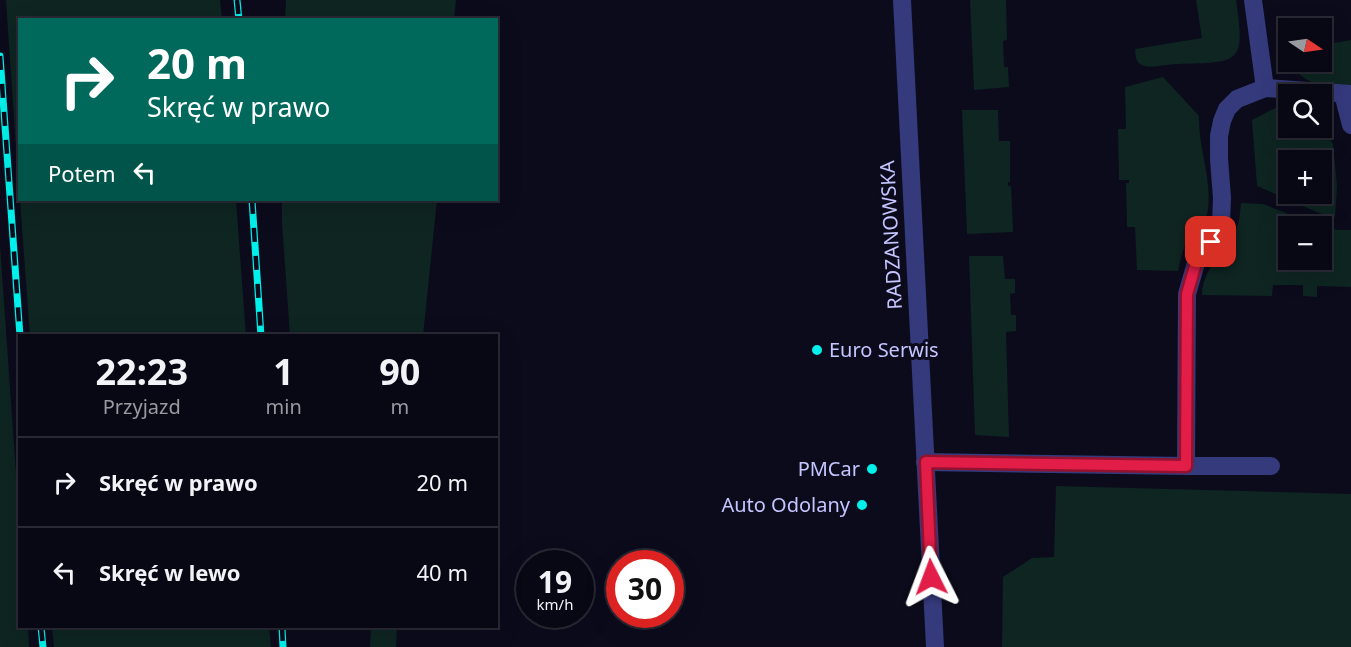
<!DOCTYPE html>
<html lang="pl">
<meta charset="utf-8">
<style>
:root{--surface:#080815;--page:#11111e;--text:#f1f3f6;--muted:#989aa0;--line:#292934}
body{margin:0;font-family:"Noto Sans",sans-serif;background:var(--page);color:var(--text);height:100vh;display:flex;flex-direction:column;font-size:22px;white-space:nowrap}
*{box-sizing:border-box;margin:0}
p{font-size:20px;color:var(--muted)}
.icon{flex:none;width:33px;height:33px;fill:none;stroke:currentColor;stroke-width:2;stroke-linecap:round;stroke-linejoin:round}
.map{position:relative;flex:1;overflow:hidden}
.side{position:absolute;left:18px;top:334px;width:480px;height:294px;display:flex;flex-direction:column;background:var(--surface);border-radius:0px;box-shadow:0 6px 24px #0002,0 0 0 2px var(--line)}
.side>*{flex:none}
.guide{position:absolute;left:18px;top:18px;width:480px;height:183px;border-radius:0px;box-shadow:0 6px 24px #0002,0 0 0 2px var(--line);background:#00695c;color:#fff;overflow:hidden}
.needle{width:39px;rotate:103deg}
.controls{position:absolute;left:1278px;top:18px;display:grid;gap:12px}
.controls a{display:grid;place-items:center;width:54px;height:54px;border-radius:0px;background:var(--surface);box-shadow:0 6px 24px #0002,0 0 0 2px var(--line);font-size:30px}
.speed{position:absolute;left:516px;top:550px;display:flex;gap:12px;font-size:30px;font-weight:700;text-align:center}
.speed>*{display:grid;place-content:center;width:78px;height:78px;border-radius:50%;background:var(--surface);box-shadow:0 6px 24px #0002,0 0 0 2px var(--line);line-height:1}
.speed small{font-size:15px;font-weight:400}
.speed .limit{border:9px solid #d22;background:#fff;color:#111}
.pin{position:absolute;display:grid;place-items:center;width:51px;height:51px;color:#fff;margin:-26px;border-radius:12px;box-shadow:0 3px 9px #0006}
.me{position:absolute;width:66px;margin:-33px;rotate:357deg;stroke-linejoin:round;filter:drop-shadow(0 0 4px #0008)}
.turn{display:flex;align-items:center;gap:21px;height:126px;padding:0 30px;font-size:27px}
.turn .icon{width:78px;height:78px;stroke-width:2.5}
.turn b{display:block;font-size:42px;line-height:51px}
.then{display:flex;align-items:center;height:57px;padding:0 30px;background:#0003;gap:12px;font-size:22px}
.eta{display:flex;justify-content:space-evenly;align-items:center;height:102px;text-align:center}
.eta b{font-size:36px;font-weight:700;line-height:42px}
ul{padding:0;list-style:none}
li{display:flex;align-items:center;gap:18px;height:90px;padding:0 30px;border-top:2px solid var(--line)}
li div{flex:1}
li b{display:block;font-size:22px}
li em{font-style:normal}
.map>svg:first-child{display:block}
.green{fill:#0e2522;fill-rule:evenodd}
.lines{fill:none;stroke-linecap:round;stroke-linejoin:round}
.street{stroke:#343a7c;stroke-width:18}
.rail-casing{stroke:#00f0eb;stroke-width:7}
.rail{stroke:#0b0b1c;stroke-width:4.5;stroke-dasharray:14;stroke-linecap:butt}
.route-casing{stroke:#92132f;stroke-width:15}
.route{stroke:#e11d48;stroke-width:10}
.poi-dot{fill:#00f0eb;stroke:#0b0b1c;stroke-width:2}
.labels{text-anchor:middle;stroke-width:6;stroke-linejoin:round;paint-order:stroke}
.street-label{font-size:20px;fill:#c5c5ff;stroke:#0b0b1c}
.poi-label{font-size:20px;fill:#c5c5ff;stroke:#0b0b1c;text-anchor:end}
</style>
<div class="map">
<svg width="1351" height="647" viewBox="0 0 1351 647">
<rect width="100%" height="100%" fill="#0b0b1c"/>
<g class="green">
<path d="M6,0H220L222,19L20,20L19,193Z"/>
<path d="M286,0H456L454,19L285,20Z"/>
<path d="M970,0H1006L1007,40L1003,41L1004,67H1008L1009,87L974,90Z"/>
<path d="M1196,0H1236C1246,65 1239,62 1178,64C1168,64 1149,69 1142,65C1135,62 1136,56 1135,49L1202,38Z"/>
<path d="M1351,40V89C1323,86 1306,87 1289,62H1322V45Z"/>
<path d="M1163,77L1199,116C1198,147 1212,178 1208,209C1206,224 1198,230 1189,240C1182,248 1180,262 1178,271L1137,270L1135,227H1127L1126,183H1129V180H1119L1118,129H1126L1125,87Z"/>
<path d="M1277,107L1288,108V128L1322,127L1333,144L1337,186L1335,217L1319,213L1257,186L1252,120ZM1288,160H1322V194H1288Z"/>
<path d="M962,110H998L999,141H1010V182H1008V186H1011L1013,232L967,234Z"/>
<path d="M20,200H236L246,336H30Z"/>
<path d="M282,200H437L423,336H290L282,223Z"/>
<path d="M1241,203L1263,204L1319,226H1288V260H1322V227L1338,230H1351V287L1317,286V297L1303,296V285H1273L1272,296L1202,295C1202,266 1228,252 1237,227C1240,220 1240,211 1241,203Z"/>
<path d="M0,245L19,517L20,627H28L29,647H0Z"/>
<path d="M969,256H1003L1005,279H1015V293L1010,294L1011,315H1016V331L1006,332L1009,437L975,435Z"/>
<path d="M1056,486L1351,494V647H1002L1003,577L1032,558L1054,557Z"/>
<path d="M52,627H269L271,647H54Z"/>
<path d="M371,627H397L396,647H370Z"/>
</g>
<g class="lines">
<g class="street">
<path d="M902,0L935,647"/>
<path d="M1253,0L1265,88"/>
<path d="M1343,94L1351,125"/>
<path d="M925,462L1186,466L1187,294L1196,263L1211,242L1221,222L1222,198L1219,159V136L1222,121L1227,109L1237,99L1265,88L1351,94"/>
<path d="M1186,466H1271"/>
</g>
<defs>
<g id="rail">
<path d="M237,0L239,20"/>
<path d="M0,56L20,336"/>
<path d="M252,200L261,336"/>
<path d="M41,627L43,647"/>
<path d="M282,627L283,647"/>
</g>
</defs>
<use href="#rail" class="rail-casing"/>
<use href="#rail" class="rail"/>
</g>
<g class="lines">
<defs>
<path id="route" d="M931,577L926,462L1186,466L1187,294L1196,263L1211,242"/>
</defs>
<use href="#route" class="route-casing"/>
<use href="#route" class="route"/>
</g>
<g class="poi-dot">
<circle cx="817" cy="350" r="6"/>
<circle cx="872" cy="469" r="6"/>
<circle cx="862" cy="505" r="6"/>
</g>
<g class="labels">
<g class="street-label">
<text transform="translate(891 235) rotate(-93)" y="7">RADZANOWSKA</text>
</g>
<g class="poi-label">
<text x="829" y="357" text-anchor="start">Euro Serwis</text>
<text x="860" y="476">PMCar</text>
<text x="850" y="512">Auto Odolany</text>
</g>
</g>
</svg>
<div class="controls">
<a><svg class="needle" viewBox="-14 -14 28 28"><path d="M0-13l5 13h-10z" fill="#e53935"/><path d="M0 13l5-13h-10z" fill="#989aa0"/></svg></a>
<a><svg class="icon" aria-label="search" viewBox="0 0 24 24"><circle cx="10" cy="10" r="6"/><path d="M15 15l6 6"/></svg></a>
<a>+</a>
<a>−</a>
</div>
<div class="speed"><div>19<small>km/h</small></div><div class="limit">30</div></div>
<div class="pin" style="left:1211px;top:242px;background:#d93025"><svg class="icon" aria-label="arrive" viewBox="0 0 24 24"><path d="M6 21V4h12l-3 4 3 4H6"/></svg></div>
<svg class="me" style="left:931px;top:577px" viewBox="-20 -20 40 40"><path d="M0-17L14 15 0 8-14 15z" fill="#e11d48" stroke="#fff" stroke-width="4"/></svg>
<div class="guide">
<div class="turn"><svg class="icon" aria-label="right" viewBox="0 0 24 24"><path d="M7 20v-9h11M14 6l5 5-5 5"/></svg><div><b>20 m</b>Skręć w prawo</div></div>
<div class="then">Potem<svg class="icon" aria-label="left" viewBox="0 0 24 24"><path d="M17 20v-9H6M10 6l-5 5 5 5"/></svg></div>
</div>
<section class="side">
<div class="eta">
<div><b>22:23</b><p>Przyjazd</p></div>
<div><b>1</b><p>min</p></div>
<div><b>90</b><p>m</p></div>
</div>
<ul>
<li><svg class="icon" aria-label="right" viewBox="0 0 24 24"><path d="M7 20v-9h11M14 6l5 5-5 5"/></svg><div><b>Skręć w prawo</b></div><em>20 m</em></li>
<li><svg class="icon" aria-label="left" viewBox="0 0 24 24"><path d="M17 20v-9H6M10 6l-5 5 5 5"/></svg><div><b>Skręć w lewo</b></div><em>40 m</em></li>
</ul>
</section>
</div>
